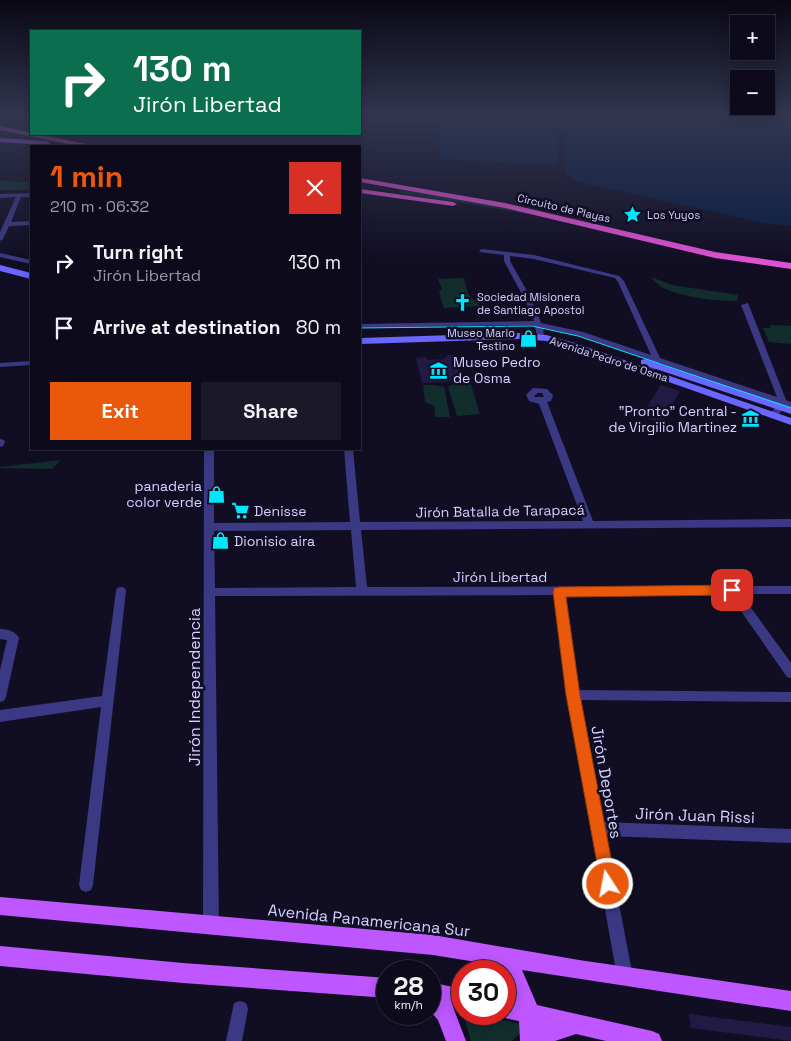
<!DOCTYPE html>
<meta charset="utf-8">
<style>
:root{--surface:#0d0a1b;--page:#1b1828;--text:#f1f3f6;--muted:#9a9aa3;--line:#2d2b3a;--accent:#ea580c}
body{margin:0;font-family:"Space Grotesk",sans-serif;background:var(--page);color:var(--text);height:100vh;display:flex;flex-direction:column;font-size:19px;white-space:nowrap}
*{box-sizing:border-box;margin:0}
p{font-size:16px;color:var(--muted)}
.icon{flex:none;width:28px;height:28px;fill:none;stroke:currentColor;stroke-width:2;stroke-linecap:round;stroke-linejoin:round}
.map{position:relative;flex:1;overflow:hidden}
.details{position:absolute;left:30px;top:145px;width:331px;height:305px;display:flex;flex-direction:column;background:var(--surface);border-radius:0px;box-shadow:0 2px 12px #0003,0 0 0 1px var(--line)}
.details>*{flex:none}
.guide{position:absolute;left:30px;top:30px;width:331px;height:105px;border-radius:0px;box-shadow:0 2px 12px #0003,0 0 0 1px var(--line);background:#0b6e4f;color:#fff;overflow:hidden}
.fabs{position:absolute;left:730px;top:15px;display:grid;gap:10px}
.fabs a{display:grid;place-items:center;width:45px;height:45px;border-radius:0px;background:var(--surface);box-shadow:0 2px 12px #0003,0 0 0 1px var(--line);font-size:25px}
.speed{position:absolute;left:376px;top:960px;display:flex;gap:10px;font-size:25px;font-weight:700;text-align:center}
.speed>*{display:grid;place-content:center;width:65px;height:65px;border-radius:50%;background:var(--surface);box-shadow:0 2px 12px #0003,0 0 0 1px var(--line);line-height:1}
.speed small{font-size:12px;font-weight:400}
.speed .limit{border:8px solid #d22;background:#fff;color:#111}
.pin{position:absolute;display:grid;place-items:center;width:42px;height:42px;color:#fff;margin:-21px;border-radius:10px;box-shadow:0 2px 8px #0006}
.me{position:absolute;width:55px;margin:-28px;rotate:349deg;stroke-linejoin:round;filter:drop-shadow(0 0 4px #0008)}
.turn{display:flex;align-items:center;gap:18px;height:105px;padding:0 20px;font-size:22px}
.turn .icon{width:65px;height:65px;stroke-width:2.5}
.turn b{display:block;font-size:35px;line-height:42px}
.round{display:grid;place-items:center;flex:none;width:52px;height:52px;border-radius:0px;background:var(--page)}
.overview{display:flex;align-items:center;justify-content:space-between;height:85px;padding:0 20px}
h1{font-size:30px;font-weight:700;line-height:38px;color:var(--accent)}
.cta{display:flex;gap:10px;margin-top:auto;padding:10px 20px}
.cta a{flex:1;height:58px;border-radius:0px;background:var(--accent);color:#fff;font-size:20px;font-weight:700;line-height:58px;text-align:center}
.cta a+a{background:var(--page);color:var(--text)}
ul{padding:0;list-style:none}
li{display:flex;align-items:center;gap:15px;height:65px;padding:0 20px}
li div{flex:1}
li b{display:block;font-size:19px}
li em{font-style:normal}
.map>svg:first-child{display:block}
.green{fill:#112d2c}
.water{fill:#091e41}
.building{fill:#221a45}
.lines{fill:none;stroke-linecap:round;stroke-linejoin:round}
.minor{fill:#3b3983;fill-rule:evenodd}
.secondary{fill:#6967ff;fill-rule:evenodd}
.primary{fill:#be57ff;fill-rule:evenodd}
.trunk{fill:#de51d2;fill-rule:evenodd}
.tram{stroke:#00e6fb;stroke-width:1}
.route{fill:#ea580c;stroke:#983908}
.labels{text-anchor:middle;stroke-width:5;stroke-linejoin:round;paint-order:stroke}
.far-street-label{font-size:11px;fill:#d5d0ff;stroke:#110e24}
.far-poi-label{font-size:11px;fill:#d5d0ff;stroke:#110e24;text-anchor:start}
.poi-label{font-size:14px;fill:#d5d0ff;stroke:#110e24;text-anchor:start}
.street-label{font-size:14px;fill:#d5d0ff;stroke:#110e24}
.near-street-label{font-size:16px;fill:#d5d0ff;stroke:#110e24}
</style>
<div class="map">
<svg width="791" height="1041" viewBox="0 0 791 1041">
<rect width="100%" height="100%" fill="#110e24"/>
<g class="green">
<path d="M0,180L30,183L31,190H0Z"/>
<path d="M406,190L530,212L528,214L400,193V191Z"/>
<path d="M651,277L672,285L738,295L737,301C715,301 663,297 651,277Z"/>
<path d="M464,278L468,294L480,306L444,308L439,292L442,289L438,279Z"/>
<path d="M770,325L791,326V344L769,342L763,328H770Z"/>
<path d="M470,382L480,414L457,416L448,387L456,383Z"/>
<path d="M423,385H435L444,387L450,417H435L434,406L425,402Z"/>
<path d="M61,460L52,469L0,468V467Z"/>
<path d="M463,1014H473L520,1024L521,1032L512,1041H471Z"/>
</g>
<g class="water">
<path d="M443,116H557L558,165L439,159L441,149L437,148Z"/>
<path d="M562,116H791V226L763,223L579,182L566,175L565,172Z"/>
</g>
<g class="building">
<path d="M448,355H455L463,381L422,383L416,358L426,357L427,360L444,359Z"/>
<path d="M661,385L680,391L661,423L641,416Z"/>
<path d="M689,1014L791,1027V1041L691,1028Z"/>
</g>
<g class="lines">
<g class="minor">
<path d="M31,193V197H21L11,222L31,221V225L9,226L3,239L0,241V232L16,197L0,198V194Z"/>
<path d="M482,249L534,255L619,276L624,281L660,358L777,397L741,305L748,303L786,400L791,402V408L784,406L777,418H771L770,416L777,403L660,363L652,374H646L645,372L652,361L578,336L543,328L544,337L543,339H537L535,326L531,325L360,328V324L534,321L524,298L504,261V255L480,252L479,251ZM510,256L534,259L615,278L618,282L651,355L583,332L541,323L531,298L510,261Z"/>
<path d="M0,253L31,260V264L0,257Z"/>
<path d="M31,361V365L0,367V363Z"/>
<path d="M533,388L547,389L553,395L551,401L547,402L593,521L791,519V527L361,530L367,587L791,586V594H741L791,663V678L787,677L729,594L565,595L578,690L791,692V702L580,700L603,822L791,829V843L606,836L633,977L631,983L625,985L619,983L617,977L567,695L554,595L215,596L219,926L216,931L211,934L206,931L203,926L204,449H214V523L350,522L344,449H353L360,522L583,521L539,404L529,401L526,395ZM538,393H542L544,397H535L534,396ZM351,530L356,587L215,588L214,531Z"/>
<path d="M0,439L4,440L5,442L3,446L0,447Z"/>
<path d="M121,587L125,588L126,591L93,885L91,890L86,892L81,890L79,885L101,707L0,722V710L102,696L116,591L117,588Z"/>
<path d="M0,629C8,629 15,631 19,638L6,697L4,701L0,702V670L7,640L0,639Z"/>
<path d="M240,1001L246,1003L248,1009L242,1041H226L234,1003Z"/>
</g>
<g class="secondary">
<path d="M0,265L31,273V279L0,271Z"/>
<path d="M520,333L546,335L575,343L791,418V425L569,347L546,341L520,339L360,344V338Z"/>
<path d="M645,359L791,407V414L641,364V360Z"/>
</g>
<g class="primary">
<path d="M0,138L47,141L50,143L47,145L0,142Z"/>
<path d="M0,897L433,935L579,960L791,991V1011L522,970L537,1005L652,1031L659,1034L662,1041H606L576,1034L555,1041H520L519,1021L505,1018L497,1014H505V998L515,1000L505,980V971H499L495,965L433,955L0,915Z"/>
<path d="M0,946L183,963L388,978V998L183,983L0,966Z"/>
<path d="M430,982L462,989V1009L453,1007L466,1041H446L438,1020L430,1011Z"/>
</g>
<g class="trunk">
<path d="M0,126L86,144L90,146H77L0,130Z"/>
<path d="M360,178L505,203L715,252L791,263V269L715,258L505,208L360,182Z"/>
<path d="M360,189L453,202L457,204L453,206L360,193Z"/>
</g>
<path class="tram" d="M360,328L532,326L578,336L791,408"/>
</g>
<linearGradient id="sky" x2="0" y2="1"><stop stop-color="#090814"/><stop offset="0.44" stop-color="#323650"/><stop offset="1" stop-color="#323650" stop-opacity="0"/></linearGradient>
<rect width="791" height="261" fill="url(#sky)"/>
<path class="route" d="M732,585L736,587L738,590L736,594L732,595L566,597L580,695L616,884L614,890L608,893L602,890L566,695L553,592L554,588L559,587Z"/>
<defs>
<symbol id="sight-bare" viewBox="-9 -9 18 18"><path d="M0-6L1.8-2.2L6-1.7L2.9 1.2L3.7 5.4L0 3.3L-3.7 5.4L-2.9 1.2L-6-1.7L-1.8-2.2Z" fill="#00e6fb" stroke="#110e24" stroke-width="2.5" paint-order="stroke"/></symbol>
<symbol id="church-bare" viewBox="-9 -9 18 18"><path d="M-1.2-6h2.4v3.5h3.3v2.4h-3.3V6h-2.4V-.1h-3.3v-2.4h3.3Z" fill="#00e6fb" stroke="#110e24" stroke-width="2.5" paint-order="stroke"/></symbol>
<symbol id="shop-bare" viewBox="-9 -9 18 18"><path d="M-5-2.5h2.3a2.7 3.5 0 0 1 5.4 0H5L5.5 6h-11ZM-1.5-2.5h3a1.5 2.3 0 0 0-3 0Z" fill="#00e6fb" stroke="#110e24" stroke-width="2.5" paint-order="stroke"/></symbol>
<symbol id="museum-bare" viewBox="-9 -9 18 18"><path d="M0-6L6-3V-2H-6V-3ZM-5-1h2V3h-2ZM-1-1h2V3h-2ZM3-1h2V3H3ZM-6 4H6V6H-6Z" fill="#00e6fb" stroke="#110e24" stroke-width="2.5" paint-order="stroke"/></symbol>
<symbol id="supermarket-bare" viewBox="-9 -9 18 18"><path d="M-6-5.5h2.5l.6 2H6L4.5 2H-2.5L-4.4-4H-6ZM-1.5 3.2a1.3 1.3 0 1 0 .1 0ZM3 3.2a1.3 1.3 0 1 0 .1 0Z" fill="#00e6fb" stroke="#110e24" stroke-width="2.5" paint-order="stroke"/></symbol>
</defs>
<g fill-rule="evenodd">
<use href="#sight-bare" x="620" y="202" width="25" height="25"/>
<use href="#church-bare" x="450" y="290" width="25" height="25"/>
<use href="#shop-bare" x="516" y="326" width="25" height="25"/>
<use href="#museum-bare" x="426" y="358" width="25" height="25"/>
<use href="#museum-bare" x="738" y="406" width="25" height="25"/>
<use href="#shop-bare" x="204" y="482" width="25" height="25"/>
<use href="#supermarket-bare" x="228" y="498" width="25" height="25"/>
<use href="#shop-bare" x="208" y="528" width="25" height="25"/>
</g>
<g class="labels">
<g class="far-street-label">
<text transform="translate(564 208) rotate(13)" y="4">Circuito de Playas</text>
<text transform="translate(609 359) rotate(18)" y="4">Avenida Pedro de Osma</text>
</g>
<g class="far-poi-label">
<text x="647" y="219">Los Yuyos</text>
<text x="477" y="301">Sociedad Misionera<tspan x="477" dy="13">de Santiago Apostol</tspan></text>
<text x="515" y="337" text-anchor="end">Museo Mario<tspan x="515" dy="13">Testino</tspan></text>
</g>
<g class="poi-label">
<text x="453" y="367">Museo Pedro<tspan x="453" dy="16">de Osma</tspan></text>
<text x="737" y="416" text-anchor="end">"Pronto" Central -<tspan x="737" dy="16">de Virgilio Martinez</tspan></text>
<text x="202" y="491" text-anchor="end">panaderia<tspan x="202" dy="16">color verde</tspan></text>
<text x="254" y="516">Denisse</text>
<text x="234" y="546">Dionisio aira</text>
</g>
<g class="street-label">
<text transform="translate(500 511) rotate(-1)" y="5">Jirón Batalla de Tarapacá</text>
<text x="500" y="582">Jirón Libertad</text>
</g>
<g class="near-street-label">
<text transform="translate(194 687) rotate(-90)" y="6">Jirón Independencia</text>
<text transform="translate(607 782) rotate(80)" y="6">Jirón Deportes</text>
<text transform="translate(695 815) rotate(2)" y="6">Jirón Juan Rissi</text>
<text transform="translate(369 920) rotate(6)" y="6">Avenida Panamericana Sur</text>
</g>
</g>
</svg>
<div class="fabs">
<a>+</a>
<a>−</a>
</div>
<div class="speed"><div>28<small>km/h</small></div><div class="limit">30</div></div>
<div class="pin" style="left:732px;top:590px;background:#d93025"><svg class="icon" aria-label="arrive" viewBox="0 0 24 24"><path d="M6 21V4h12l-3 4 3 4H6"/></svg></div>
<svg class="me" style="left:608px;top:884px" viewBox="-20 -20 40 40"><circle r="17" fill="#ea580c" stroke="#fff" stroke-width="3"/><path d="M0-11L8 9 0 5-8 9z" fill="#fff"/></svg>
<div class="guide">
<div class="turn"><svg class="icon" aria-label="right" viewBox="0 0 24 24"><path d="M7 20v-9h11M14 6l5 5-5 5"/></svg><div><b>130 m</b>Jirón Libertad</div></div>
</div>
<section class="details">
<div class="overview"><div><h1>1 min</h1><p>210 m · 06:32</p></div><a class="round" style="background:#d93025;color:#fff"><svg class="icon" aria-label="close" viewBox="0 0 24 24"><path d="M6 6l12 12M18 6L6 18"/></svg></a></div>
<ul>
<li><svg class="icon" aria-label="right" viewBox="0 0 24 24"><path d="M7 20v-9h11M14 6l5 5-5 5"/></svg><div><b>Turn right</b><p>Jirón Libertad</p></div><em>130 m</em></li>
<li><svg class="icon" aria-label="arrive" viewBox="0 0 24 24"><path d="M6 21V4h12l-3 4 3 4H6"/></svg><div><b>Arrive at destination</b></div><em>80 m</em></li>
</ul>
<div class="cta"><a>Exit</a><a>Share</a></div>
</section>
</div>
